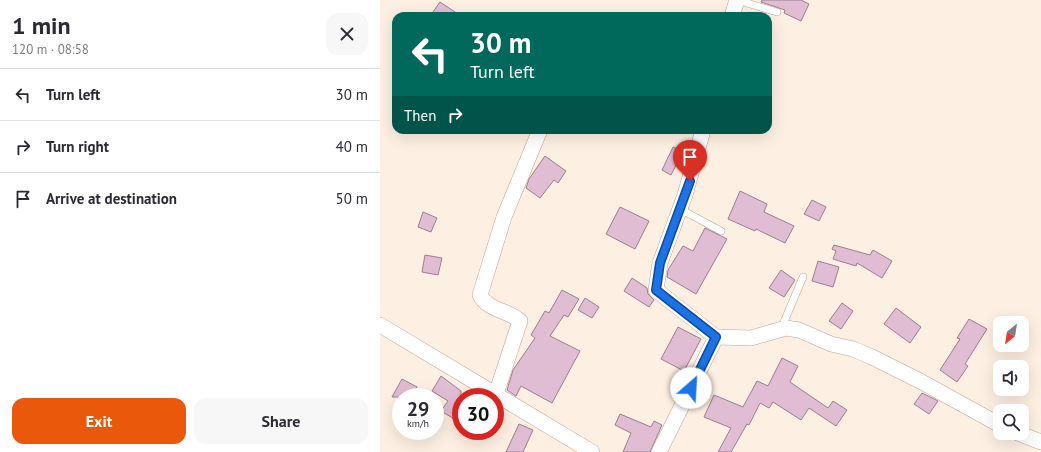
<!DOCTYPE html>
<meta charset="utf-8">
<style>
:root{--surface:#fff;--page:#f7f7f7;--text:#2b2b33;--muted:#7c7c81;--line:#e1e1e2;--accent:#ea580c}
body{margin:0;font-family:"PT Sans",sans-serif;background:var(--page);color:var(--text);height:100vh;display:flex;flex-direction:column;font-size:15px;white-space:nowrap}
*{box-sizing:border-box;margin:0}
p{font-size:13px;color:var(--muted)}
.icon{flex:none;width:22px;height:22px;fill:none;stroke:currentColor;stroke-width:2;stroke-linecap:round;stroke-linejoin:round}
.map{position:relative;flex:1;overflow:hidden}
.panel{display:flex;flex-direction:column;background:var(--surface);width:380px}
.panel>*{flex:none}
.guide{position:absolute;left:12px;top:12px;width:380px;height:122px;border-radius:12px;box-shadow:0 4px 16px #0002;background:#00695c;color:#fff;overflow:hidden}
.needle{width:26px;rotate:210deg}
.controls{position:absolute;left:613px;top:316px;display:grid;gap:8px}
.controls a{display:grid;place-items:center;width:36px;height:36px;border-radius:8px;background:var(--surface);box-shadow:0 4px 16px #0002;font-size:20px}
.speed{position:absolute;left:12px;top:388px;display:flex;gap:8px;font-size:20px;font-weight:700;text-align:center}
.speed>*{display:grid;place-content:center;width:52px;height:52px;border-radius:50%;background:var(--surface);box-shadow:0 4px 16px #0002;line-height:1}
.speed small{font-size:10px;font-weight:400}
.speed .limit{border:6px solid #d22;background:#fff;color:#111}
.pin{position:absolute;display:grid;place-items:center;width:34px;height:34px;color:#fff;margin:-41px -17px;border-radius:50% 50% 50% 0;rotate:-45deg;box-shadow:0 0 4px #0007}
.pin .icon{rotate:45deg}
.me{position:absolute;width:44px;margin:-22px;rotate:26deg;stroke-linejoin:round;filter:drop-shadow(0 0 3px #0008)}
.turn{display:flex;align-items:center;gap:14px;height:84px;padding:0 12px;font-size:18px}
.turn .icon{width:52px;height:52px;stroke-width:2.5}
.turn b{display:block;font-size:28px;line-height:34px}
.then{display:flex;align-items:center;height:38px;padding:0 12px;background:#0003;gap:8px;font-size:15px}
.round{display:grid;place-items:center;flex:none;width:42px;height:42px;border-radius:12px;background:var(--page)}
.summary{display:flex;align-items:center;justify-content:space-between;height:68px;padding:0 12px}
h1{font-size:24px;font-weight:800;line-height:30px}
.action{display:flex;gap:8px;margin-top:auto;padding:8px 12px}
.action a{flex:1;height:46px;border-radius:12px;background:var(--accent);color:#fff;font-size:16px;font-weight:800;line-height:46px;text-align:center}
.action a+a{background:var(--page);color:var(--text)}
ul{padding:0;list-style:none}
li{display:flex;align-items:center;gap:12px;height:52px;padding:0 12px;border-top:1px solid var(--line)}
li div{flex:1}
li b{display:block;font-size:15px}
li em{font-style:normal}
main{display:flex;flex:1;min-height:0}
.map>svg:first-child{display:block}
.building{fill:#e1bdd4;stroke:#997f8f}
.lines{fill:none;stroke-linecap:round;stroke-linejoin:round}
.service-casing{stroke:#bca792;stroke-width:8}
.minor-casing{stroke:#bca792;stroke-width:16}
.service{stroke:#fff;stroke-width:7}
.minor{stroke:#fff;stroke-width:15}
.route-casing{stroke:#114b97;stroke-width:10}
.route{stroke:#1a73e8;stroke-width:7}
</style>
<main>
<section class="panel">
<div class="summary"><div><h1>1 min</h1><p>120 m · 08:58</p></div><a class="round"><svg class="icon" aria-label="close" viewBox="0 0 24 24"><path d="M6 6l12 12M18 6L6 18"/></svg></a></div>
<ul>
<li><svg class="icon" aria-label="left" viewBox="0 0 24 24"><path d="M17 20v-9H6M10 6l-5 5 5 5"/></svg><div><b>Turn left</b></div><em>30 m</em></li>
<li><svg class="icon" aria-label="right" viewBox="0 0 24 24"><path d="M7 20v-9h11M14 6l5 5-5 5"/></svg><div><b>Turn right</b></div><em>40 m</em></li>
<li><svg class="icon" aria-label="arrive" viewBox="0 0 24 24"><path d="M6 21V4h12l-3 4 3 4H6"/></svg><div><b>Arrive at destination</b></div><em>50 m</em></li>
</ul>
<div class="action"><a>Exit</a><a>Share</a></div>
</section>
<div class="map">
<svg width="661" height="452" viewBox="0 0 661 452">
<rect width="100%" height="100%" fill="#fdf0e2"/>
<g class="building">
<path d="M382,0H421L429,4L421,21L404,13L405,10L381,2Z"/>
<path d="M60,2L81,16H50Z"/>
<path d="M293,147L303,152L291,175L282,170Z"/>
<path d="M165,156L186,171L178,183L174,180L160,198L146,188L149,179Z"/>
<path d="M360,191L387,204L384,212L414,226L405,243L376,229L375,231L348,219Z"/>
<path d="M432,200L446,207L439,221L424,214Z"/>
<path d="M240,207L269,221L255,249L226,234Z"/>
<path d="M43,212L57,218L51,232L38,227Z"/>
<path d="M325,228L347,239L316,294L287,277L288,270L303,246L313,251Z"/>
<path d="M454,245L490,255L493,250L512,261L502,278L477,263L476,266L453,259L456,251L452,249Z"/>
<path d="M45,255L62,258L58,275L42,272Z"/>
<path d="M438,261L459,267L453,287L432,281Z"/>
<path d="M401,270L415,280L404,297L389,288Z"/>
<path d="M252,278L267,288L268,294L274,300L269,307L244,291Z"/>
<path d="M182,290L199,299L188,317L184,315L170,336L200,351L172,403L141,386L136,396L127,390L133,370L155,338L151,335L165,311L169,313Z"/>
<path d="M205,298L219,307L212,318L198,310Z"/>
<path d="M462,303L473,311L461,329L449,321Z"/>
<path d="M516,308L541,327L530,343L504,324Z"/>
<path d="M589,319L607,329L585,364L588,366L577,382L560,370L580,339L577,338Z"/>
<path d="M298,327L321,339L304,371L281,359Z"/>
<path d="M402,358L418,366L410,382L448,408L453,401L467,410L456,426L429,408L421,420L393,402L389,408L380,403L369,425L367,424L351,452H338L351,428L324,417L334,395L363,407L377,381L388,386Z"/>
<path d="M61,376L81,391V423L61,411L68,401L52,391Z"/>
<path d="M22,379L37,387L32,397H12Z"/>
<path d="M542,393L558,401L549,414L534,404Z"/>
<path d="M240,414L271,427L274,421L282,425L270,452H243L251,433L235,425Z"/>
<path d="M139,424L153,430L143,452H126Z"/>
</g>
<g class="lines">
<defs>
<g id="service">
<path d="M357,0L397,12"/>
<path d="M300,209L341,231"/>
<path d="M401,329L423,277"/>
</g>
<g id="minor">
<path d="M352,16L357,0"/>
<path d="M0,325L212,452"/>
<path d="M336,337L371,338L406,328L419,330L451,344L473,349L492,357L540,381L620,425"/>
<path d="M116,394L140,321C128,310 107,310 100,295L124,217L160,130"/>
<path d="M638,433L661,442"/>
<path d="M279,452L336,337L276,290L280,263L305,195L323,130"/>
</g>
</defs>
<use href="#service" class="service-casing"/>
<use href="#minor" class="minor-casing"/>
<use href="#service" class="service"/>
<use href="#minor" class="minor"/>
</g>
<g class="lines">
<defs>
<path id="route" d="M310,181L280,263L276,290L336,337L311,388"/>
</defs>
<use href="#route" class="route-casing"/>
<use href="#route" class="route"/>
</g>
</svg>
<div class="controls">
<a><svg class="needle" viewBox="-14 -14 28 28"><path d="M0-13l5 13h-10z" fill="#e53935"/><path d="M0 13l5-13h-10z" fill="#7c7c81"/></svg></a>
<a><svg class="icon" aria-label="sound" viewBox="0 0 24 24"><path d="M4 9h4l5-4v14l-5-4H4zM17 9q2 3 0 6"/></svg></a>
<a><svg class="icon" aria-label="search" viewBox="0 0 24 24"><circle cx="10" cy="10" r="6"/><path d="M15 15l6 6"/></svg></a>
</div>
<div class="speed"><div>29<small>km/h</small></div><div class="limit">30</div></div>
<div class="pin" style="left:310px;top:181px;background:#d93025"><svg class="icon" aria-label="arrive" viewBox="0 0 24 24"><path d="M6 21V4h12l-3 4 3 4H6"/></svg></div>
<svg class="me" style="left:311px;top:388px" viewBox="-20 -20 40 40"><circle r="19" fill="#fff"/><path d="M0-13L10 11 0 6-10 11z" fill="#1a73e8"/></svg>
<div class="guide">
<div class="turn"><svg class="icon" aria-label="left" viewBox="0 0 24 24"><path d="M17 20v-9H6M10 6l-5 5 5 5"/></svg><div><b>30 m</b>Turn left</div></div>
<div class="then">Then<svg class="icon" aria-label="right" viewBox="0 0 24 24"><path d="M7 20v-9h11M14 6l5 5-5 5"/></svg></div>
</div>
</div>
</main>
